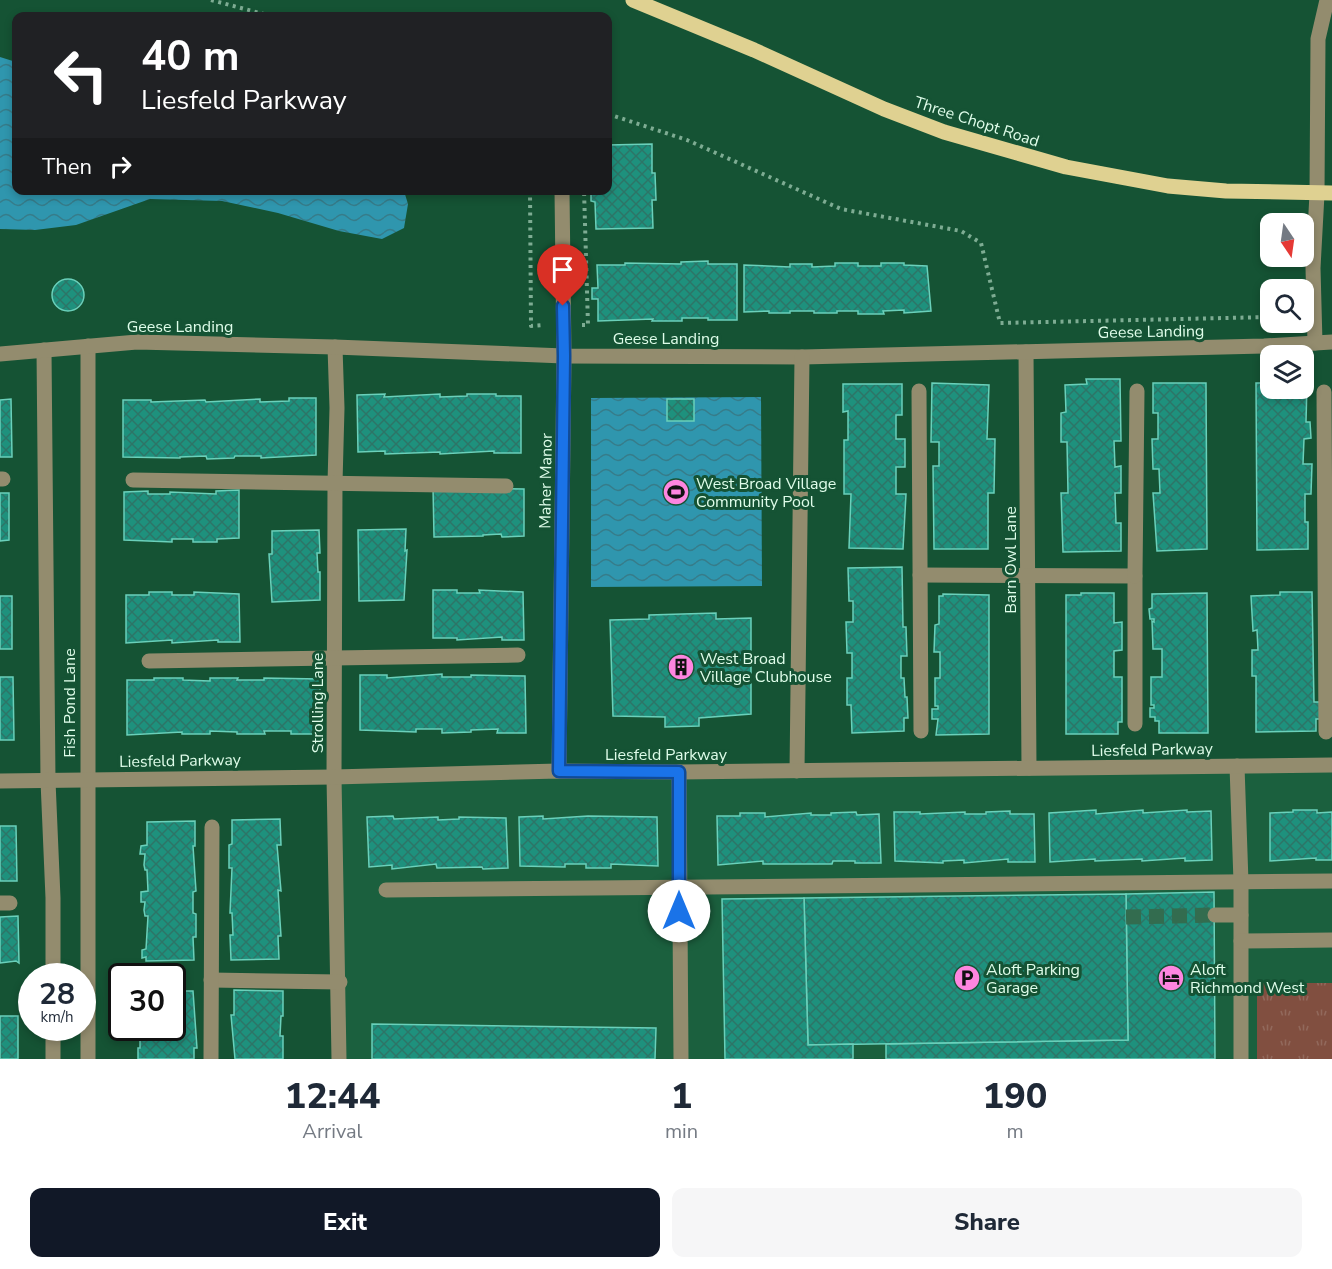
<!DOCTYPE html>
<style>
:root{--surface:#fff;--page:#f6f6f7;--text:#1f2937;--muted:#747a83;--accent:#111827}
body{margin:0;font-family:"Nunito Sans",sans-serif;background:var(--page);color:var(--text);height:100vh;display:flex;flex-direction:column;font-size:22px;white-space:nowrap}
*{box-sizing:border-box;margin:0}
p{font-size:20px;color:var(--muted)}
.icon{flex:none;width:33px;height:33px;fill:none;stroke:currentColor;stroke-width:2;stroke-linecap:round;stroke-linejoin:round}
.map{position:relative;height:1059px;overflow:hidden}
.drawer{display:flex;flex-direction:column;background:var(--surface);flex:1}
.drawer>*{flex:none}
.guide{position:absolute;left:12px;top:12px;width:600px;height:183px;border-radius:12px;box-shadow:0 3px 9px #0003;background:#202124;color:#fff;overflow:hidden}
.needle{width:39px;rotate:167deg}
.controls{position:absolute;left:1260px;top:213px;display:grid;gap:12px}
.controls a{display:grid;place-items:center;width:54px;height:54px;border-radius:12px;background:var(--surface);box-shadow:0 3px 9px #0003;font-size:30px}
.speed{position:absolute;left:18px;top:963px;display:flex;gap:12px;font-size:30px;font-weight:700;text-align:center}
.speed>*{display:grid;place-content:center;width:78px;height:78px;border-radius:50%;background:var(--surface);box-shadow:0 3px 9px #0003;line-height:1}
.speed small{font-size:15px;font-weight:400}
.speed .limit{border:3px solid #111;border-radius:9px;background:#fff;color:#111}
.pin{position:absolute;display:grid;place-items:center;width:51px;height:51px;color:#fff;margin:-62px -26px;border-radius:50% 50% 50% 0;rotate:-45deg;box-shadow:0 0 6px #0007}
.pin .icon{rotate:45deg}
.me{position:absolute;width:66px;margin:-33px;rotate:0deg;stroke-linejoin:round;filter:drop-shadow(0 0 4px #0008)}
.turn{display:flex;align-items:center;gap:21px;height:126px;padding:0 30px;font-size:27px}
.turn .icon{width:78px;height:78px;stroke-width:2.5}
.turn b{display:block;font-size:42px;line-height:51px}
.then{display:flex;align-items:center;height:57px;padding:0 30px;background:#0003;gap:12px;font-size:22px}
.eta{display:flex;justify-content:space-evenly;align-items:center;height:102px;text-align:center}
.eta b{font-size:36px;font-weight:800;line-height:42px}
.primary-button{display:flex;gap:12px;margin-top:auto;padding:12px 30px}
.primary-button a{flex:1;height:69px;border-radius:12px;background:var(--accent);color:#fff;font-size:24px;font-weight:800;line-height:69px;text-align:center}
.primary-button a+a{background:var(--page);color:var(--text)}
.map>svg:first-child{display:block}
.built{fill:#1b603e}
.grass{fill:url(#grass-tufts)}
.water{fill:url(#water-waves)}
.building{fill:url(#building-cross-hatch);stroke:#6ad0ba;stroke-width:1.5}
.lines{fill:none;stroke-linecap:round;stroke-linejoin:round}
.minor-tunnel{stroke:#336c4f;stroke-width:15;stroke-dasharray:15 8;stroke-linecap:butt}
.path{stroke:#7eac93;stroke-width:4;stroke-dasharray:3 4.5;stroke-linecap:butt}
.minor{stroke:#938c6e;stroke-width:15}
.major{stroke:#dfd191;stroke-width:15}
.route-casing{stroke:#114b97;stroke-width:15}
.route{stroke:#1a73e8;stroke-width:10}
.labels{text-anchor:middle;stroke-width:6;stroke-linejoin:round;paint-order:stroke}
.street-label{font-size:16px;fill:#dffdea;stroke:#155334}
.poi-label{font-size:16px;fill:#dffdea;stroke:#155334;text-anchor:start}
</style>
<div class="map">
<svg width="1332" height="1059" viewBox="0 0 1332 1059">
<defs>
<pattern id="grass-tufts" width="24" height="20" patternUnits="userSpaceOnUse" patternTransform="scale(1.5)"><rect width="24" height="20" fill="#814f40"/><path d="M3 7l-1-3M5 7V3M7 7l1-3M15 17l-1-3M17 17v-4M19 17l1-3" fill="none" stroke="#92695c"/></pattern>
<pattern id="water-waves" width="16" height="10" patternUnits="userSpaceOnUse" patternTransform="scale(1.5)"><rect width="16" height="10" fill="#2f96ae"/><path d="M0 5q4-4 8 0t8 0" fill="none" stroke="#367c8a"/></pattern>
<pattern id="building-cross-hatch" width="8" height="8" patternUnits="userSpaceOnUse" patternTransform="scale(1.5)"><rect width="8" height="8" fill="#1e917d"/><path d="M0 0l8 8M0 8l8-8" fill="none" stroke="#2d7567"/></pattern>
</defs>
<rect width="100%" height="100%" fill="#155334"/>
<path class="built" d="M1332,765V1059H339L334,777Z"/>
<rect class="grass" x="1257" y="983" width="75" height="76"/>
<g class="water">
<path d="M0,57L16,62V190L404,191L408,204L404,228L382,239L339,231L278,213L222,201L150,199L76,225L35,230L0,229Z"/>
<path d="M761,397L762,586L591,587V398Z"/>
</g>
<g class="building">
<path d="M652,144V173H655L656,200H652L653,228L596,229L595,202L591,201V190H608V145Z"/>
<path d="M708,261V264H737V320H708V318H682V321H652L653,319L598,321V299H592V288H598L597,265H625V263L681,264V262Z"/>
<path d="M835,263H858V266H881V263H904V265L927,266L931,311L904,313V310L883,311L884,314H858V311H837V313H814V311H790V313H769V311L744,312V265L790,267V264H812V267L835,266Z"/>
<circle cx="68" cy="295" r="16"/>
<path d="M1086,379H1120L1121,441H1114L1115,467L1121,466V493H1115L1116,523H1121V551L1063,552L1061,493H1068L1067,442H1061V413L1066,412L1065,385L1087,384Z"/>
<path d="M932,383L989,385L987,439H995L994,493H988V549H934L933,466H939V442H931Z"/>
<path d="M1153,383H1206L1207,549L1157,551L1153,493H1160L1159,469H1153L1152,439H1158V413H1153Z"/>
<path d="M1256,383H1270V388H1304V384H1307L1306,422H1310L1311,438L1304,439L1303,464H1312L1311,494H1305V522H1308V549L1257,550Z"/>
<path d="M843,384H902V415H896V439H905V467H896V494H906L903,549L849,548L851,494H844V440H848V411L843,412Z"/>
<path d="M385,394L384,397L440,394V397L467,396V394H496V396H521V453H494V451L440,454V452L385,454V451L358,452L357,395Z"/>
<path d="M289,398H316V455L261,458V456H235L234,458L207,459L206,456L180,457V458L123,457V400H151V402L205,400L206,402L260,399V402L289,401Z"/>
<path d="M11,399L12,457H0V400Z"/>
<rect x="667" y="399" width="27" height="22"/>
<path d="M433,487L524,489V536L502,537L501,534L483,535V536L434,537Z"/>
<path d="M239,490V538L217,539V542H193V539H172V542L124,540V492L148,491V494H170V492L216,494V491Z"/>
<path d="M0,493H9V540L0,541Z"/>
<path d="M406,529L405,551L407,550L404,600L359,601L358,530Z"/>
<path d="M319,530L320,553H317L318,572H320V600L272,602L269,554H272V531Z"/>
<path d="M902,567L903,627H906L907,656H901V678H904L905,697H907L908,718H904V731L852,733L851,705H847V678H852V653H847L846,622H853V601H849L848,568Z"/>
<path d="M433,590H457V593H480L479,590L523,592L524,640H502V637L457,640V638H433Z"/>
<path d="M149,592H172V595H194V592L239,594L240,642H218V640L172,643V640L126,643V595H149Z"/>
<path d="M1280,592H1312L1314,702H1321V719H1316V731L1256,732V676H1252V650H1258L1257,630L1253,631L1251,596L1280,595Z"/>
<path d="M1081,593H1114V623L1122,622V650L1114,651V677H1122V722H1118V734H1066V595H1081Z"/>
<path d="M1207,593L1208,733H1159V721H1155V717H1150V708H1154V705H1151V677H1162V649H1153L1152,621L1154,622V619H1150L1149,609L1152,608V594Z"/>
<path d="M943,594L989,595V734L936,735L938,719H932V709H938V706H935V678H940V652H934L935,625L939,624V596H943Z"/>
<rect x="0" y="596" width="12" height="53"/>
<path d="M716,613V619L751,618V714L699,718V726L665,727V717L613,716L610,620L649,619V615Z"/>
<path d="M442,674V677H471V675L525,676L526,733H497L498,729L471,730V732L442,733V729H416V732L360,730V675H387V678Z"/>
<path d="M0,677H13L14,740H0Z"/>
<path d="M154,678H183V680L210,681V678H238L237,680H264V678L320,679V734H291V731H264L265,734H237V732L210,731V734H182V732L127,735V680H154Z"/>
<path d="M1096,810V814L1143,810V813L1187,810V812L1211,811L1212,860L1185,861V858L1142,861V859L1095,861V859L1050,862L1049,813Z"/>
<path d="M1293,810H1317V813L1332,812V860H1316V858L1270,861V813L1293,812Z"/>
<path d="M1010,811V814H1034L1035,862H1008V859L964,863V860L943,861V863L895,861L894,812H920V814L965,812V814H986V812Z"/>
<path d="M856,812L857,815L879,814L881,863H855V861H833L832,864H763V861L718,865L717,816H740V813H765V817L811,813V815H831V813Z"/>
<path d="M393,816L394,819L438,817V820L459,819V817L506,818L508,868L483,869L482,867L437,868L436,864L392,869V865L369,867L367,817Z"/>
<path d="M543,816V819L588,816L657,817L658,866L611,864V868H586V864H565V867L520,866L519,817Z"/>
<path d="M280,819L281,845H277L281,891L278,890L281,936H278L279,959L231,960L230,935H233L232,913H230L232,868H229V845L232,844V820Z"/>
<path d="M195,821V846H193L196,891L193,892V913L196,914V937H193L194,960L146,961V957L142,958V950L146,949L148,916H145L144,910L145,902H141V892L148,891L147,870H145L144,865L145,854H140L141,846L147,845V822Z"/>
<path d="M0,826H16L17,881H0Z"/>
<path d="M1214,892L1215,1059H886V1044L1128,1040L1126,894Z"/>
<path d="M1126,894L1128,1040L808,1045L804,898Z"/>
<path d="M804,898L808,1045L853,1044V1059H725L722,899Z"/>
<path d="M18,916L19,963L16,961L0,963V917Z"/>
<path d="M234,990L283,991V1016H281L280,1036H283V1059H235L231,1015H234Z"/>
<path d="M172,991H193L197,1048H194V1059H138V1048H140V1028H172Z"/>
<rect x="0" y="1016" width="18" height="43"/>
<path d="M372,1024L656,1028L655,1059H372Z"/>
</g>
<g class="lines">
<path class="minor-tunnel" d="M1126,917L1215,915"/>
<g class="path">
<path d="M211,0L271,16"/>
<path d="M608,114L687,140L841,209L961,231L981,243L1000,323L1270,317"/>
<path d="M530,190L531,326L544,325"/>
<path d="M582,325H588L584,190"/>
</g>
<g class="minor">
<path d="M1315,343L1313,268L1317,194L1318,39L1327,0"/>
<path d="M88,346V1059"/>
<path d="M335,347L337,408L335,483L334,777L339,1059"/>
<path d="M44,350L48,781L53,898V976"/>
<path d="M1026,352L1029,768"/>
<path d="M0,354L137,342L335,347L564,356L802,357L1264,346L1332,342"/>
<path d="M919,391L921,731"/>
<path d="M1324,392L1326,732"/>
<path d="M0,479H3"/>
<path d="M133,480L506,486"/>
<path d="M920,575L1135,576V724"/>
<path d="M1135,576L1137,391"/>
<path d="M149,661L518,655"/>
<path d="M1237,766L1241,882V1059"/>
<path d="M559,771L564,356L562,190"/>
<path d="M797,771L802,357"/>
<path d="M679,772L681,1059"/>
<path d="M0,781L334,777L559,771L679,772L1332,765"/>
<path d="M386,890L1332,881"/>
<path d="M0,903H10"/>
<path d="M1215,915H1241"/>
<path d="M1241,941L1332,940"/>
<path d="M211,980L340,982"/>
<path d="M53,1028V1059"/>
<path d="M211,1059L212,827"/>
</g>
<path class="major" d="M633,0L754,50L884,109L944,132L1066,167L1168,186L1226,191L1332,193"/>
</g>
<g class="lines">
<defs>
<path id="route" d="M563,306L564,356L559,771L679,772V911"/>
</defs>
<use href="#route" class="route-casing"/>
<use href="#route" class="route"/>
</g>
<defs>
<symbol id="stadium-disc" viewBox="-11 -11 22 22"><circle r="9.5" fill="#fe85e0" stroke="#155334"/><path d="M0-5a6.5 5 0 1 0 0 10a6.5 5 0 1 0 0-10ZM-3.5-1.8h7v3.6h-7Z" fill="#111"/></symbol>
<symbol id="building-disc" viewBox="-11 -11 22 22"><circle r="9.5" fill="#fe85e0" stroke="#155334"/><path d="M-4-6H4V6H1V3H-1V6H-4ZM-2.5-4.3h1.7v1.8h-1.7ZM.8-4.3h1.7v1.8H.8ZM-2.5-1h1.7V.8h-1.7ZM.8-1h1.7V.8H.8Z" fill="#111"/></symbol>
<symbol id="parking-disc" viewBox="-11 -11 22 22"><circle r="9.5" fill="#fe85e0" stroke="#155334"/><path d="M-3.5-5.5H1a3.5 3.5 0 0 1 0 7H-1V5.5H-3.5ZM-1-3.4V-.6H.8a1.4 1.4 0 0 0 0-2.8Z" fill="#111"/></symbol>
<symbol id="hotel-disc" viewBox="-11 -11 22 22"><circle r="9.5" fill="#fe85e0" stroke="#155334"/><path d="M-6-4.5h1.5V1H6V5H4.5V3h-9V5H-6ZM-4 0a1.8 1.8 0 1 1 3.6 0ZM.5 0V-2.5h3Q6-2.5 6 0Z" fill="#111"/></symbol>
</defs>
<g fill-rule="evenodd">
<use href="#stadium-disc" x="661" y="477" width="30" height="30"/>
<use href="#building-disc" x="666" y="652" width="30" height="30"/>
<use href="#parking-disc" x="952" y="963" width="30" height="30"/>
<use href="#hotel-disc" x="1156" y="963" width="30" height="30"/>
</g>
<g class="labels">
<g class="street-label">
<text transform="translate(977 121) rotate(18)" y="6">Three Chopt Road</text>
<text x="180" y="332">Geese Landing</text>
<text transform="translate(1151 331) rotate(-1)" y="6">Geese Landing</text>
<text x="666" y="344">Geese Landing</text>
<text transform="translate(545 481) rotate(-89)" y="6">Maher Manor</text>
<text transform="translate(1010 560) rotate(-90)" y="6">Barn Owl Lane</text>
<text transform="translate(69 703) rotate(-90)" y="6">Fish Pond Lane</text>
<text transform="translate(317 703) rotate(-90)" y="6">Strolling Lane</text>
<text transform="translate(1152 749) rotate(-1)" y="6">Liesfeld Parkway</text>
<text x="666" y="760">Liesfeld Parkway</text>
<text transform="translate(180 760) rotate(-1)" y="6">Liesfeld Parkway</text>
</g>
<g class="poi-label">
<text x="696" y="489">West Broad Village<tspan x="696" dy="18">Community Pool</tspan></text>
<text x="700" y="664">West Broad<tspan x="700" dy="18">Village Clubhouse</tspan></text>
<text x="986" y="975">Aloft Parking<tspan x="986" dy="18">Garage</tspan></text>
<text x="1190" y="975">Aloft<tspan x="1190" dy="18">Richmond West</tspan></text>
</g>
</g>
</svg>
<div class="controls">
<a><svg class="needle" viewBox="-14 -14 28 28"><path d="M0-13l5 13h-10z" fill="#e53935"/><path d="M0 13l5-13h-10z" fill="#747a83"/></svg></a>
<a><svg class="icon" aria-label="search" viewBox="0 0 24 24"><circle cx="10" cy="10" r="6"/><path d="M15 15l6 6"/></svg></a>
<a><svg class="icon" aria-label="layers" viewBox="0 0 24 24"><path d="M12 4l9 5-9 5-9-5zM3 14l9 5 9-5"/></svg></a>
</div>
<div class="speed"><div>28<small>km/h</small></div><div class="limit">30</div></div>
<div class="pin" style="left:563px;top:306px;background:#d93025"><svg class="icon" aria-label="arrive" viewBox="0 0 24 24"><path d="M6 21V4h12l-3 4 3 4H6"/></svg></div>
<svg class="me" style="left:679px;top:911px" viewBox="-20 -20 40 40"><circle r="19" fill="#fff"/><path d="M0-13L10 11 0 6-10 11z" fill="#1a73e8"/></svg>
<div class="guide">
<div class="turn"><svg class="icon" aria-label="left" viewBox="0 0 24 24"><path d="M17 20v-9H6M10 6l-5 5 5 5"/></svg><div><b>40 m</b>Liesfeld Parkway</div></div>
<div class="then">Then<svg class="icon" aria-label="right" viewBox="0 0 24 24"><path d="M7 20v-9h11M14 6l5 5-5 5"/></svg></div>
</div>
</div>
<section class="drawer">
<div class="eta">
<div><b>12:44</b><p>Arrival</p></div>
<div><b>1</b><p>min</p></div>
<div><b>190</b><p>m</p></div>
</div>
<div class="primary-button"><a>Exit</a><a>Share</a></div>
</section>
